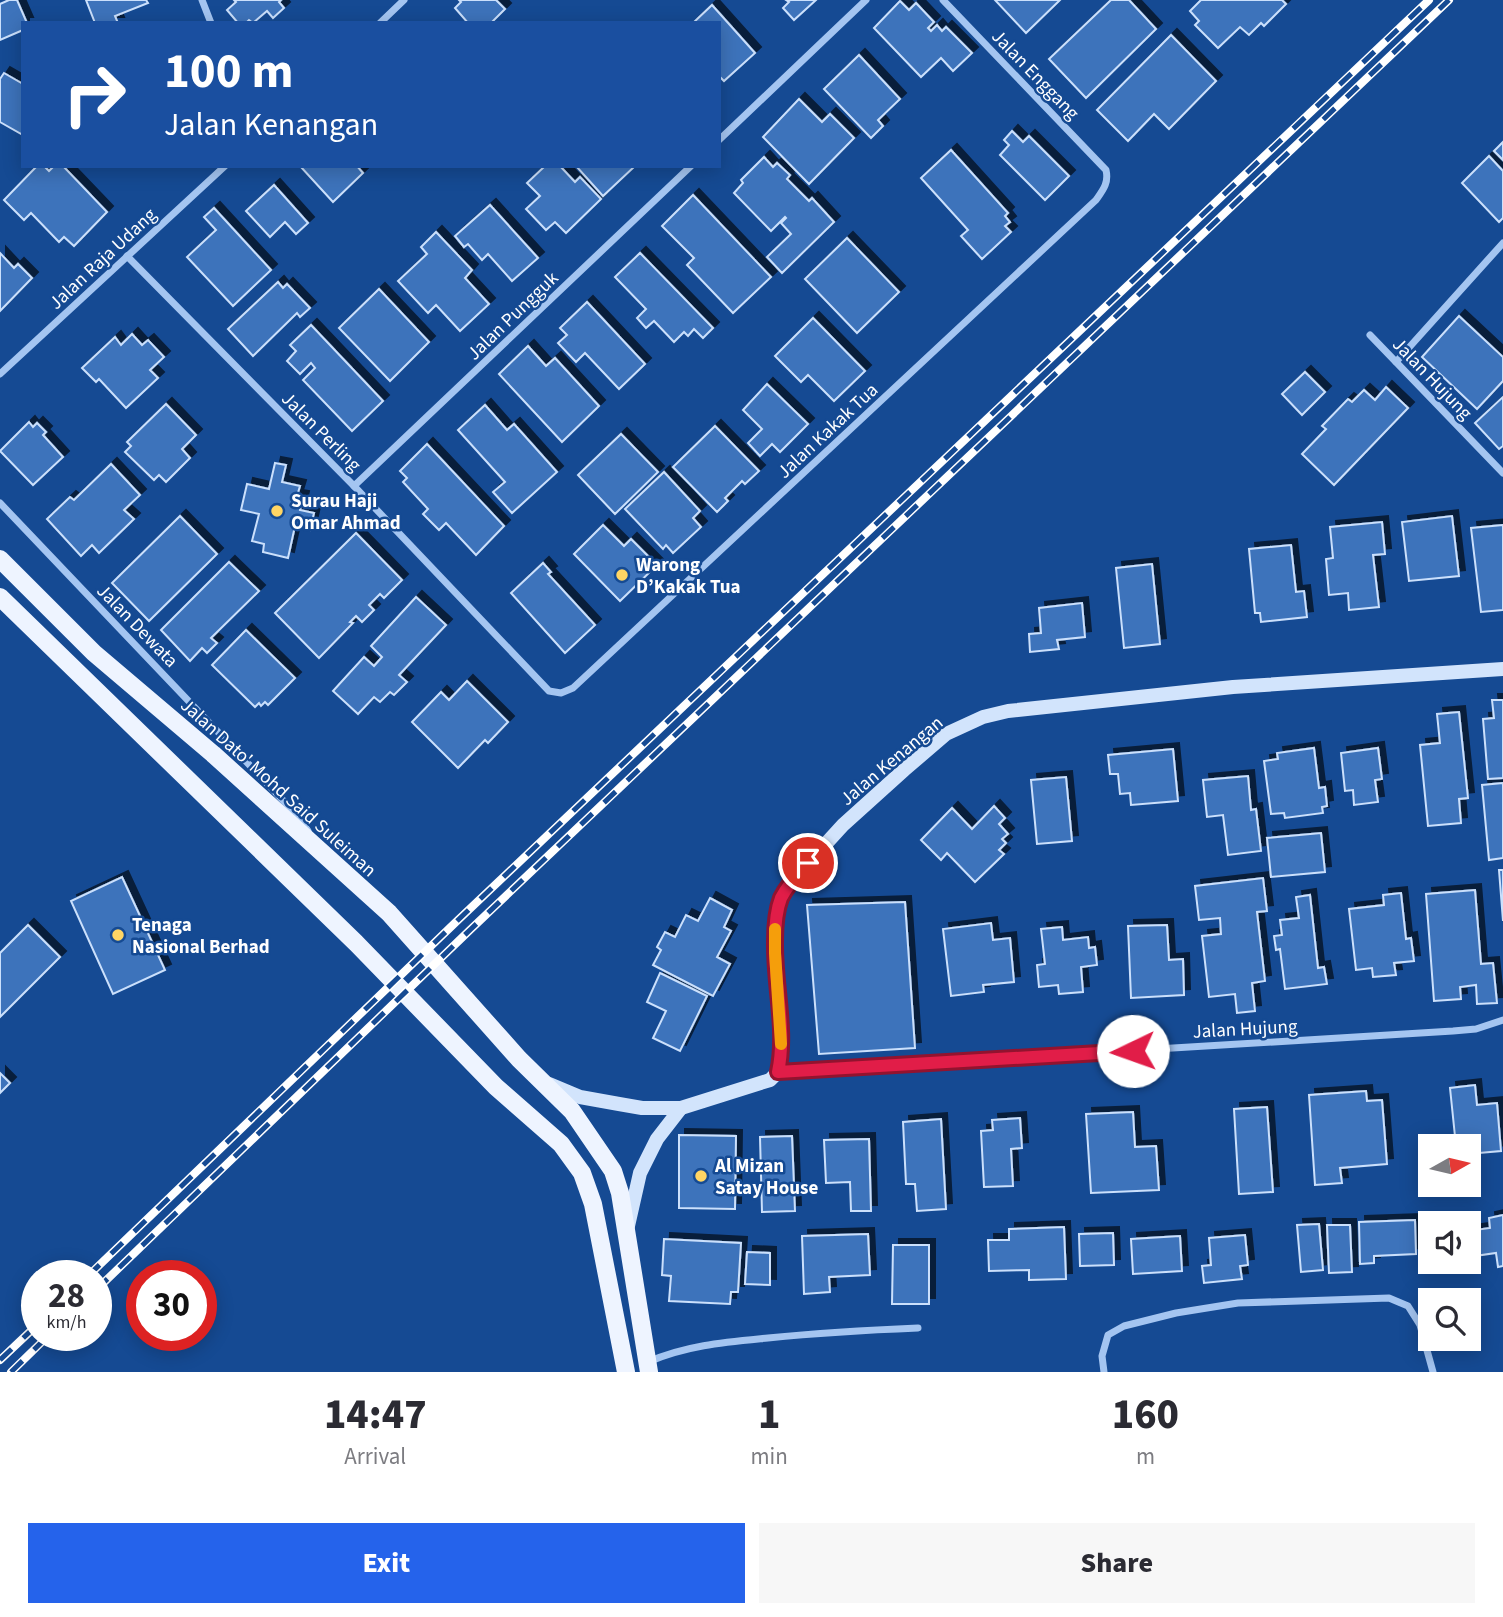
<!DOCTYPE html>
<meta charset="utf-8">
<style>
:root{--surface:#fff;--page:#f7f7f7;--text:#2b2b33;--muted:#7c7c81;--accent:#2563eb}
body{margin:0;font-family:"Source Sans 3",sans-serif;background:var(--page);color:var(--text);height:100vh;display:flex;flex-direction:column;font-size:26px;white-space:nowrap}
*{box-sizing:border-box;margin:0}
p{font-size:23px;color:var(--muted)}
.icon{flex:none;width:38px;height:38px;fill:none;stroke:currentColor;stroke-width:2;stroke-linecap:round;stroke-linejoin:round}
.map{position:relative;height:1372px;overflow:hidden}
.drawer{display:flex;flex-direction:column;background:var(--surface);flex:1}
.drawer>*{flex:none}
.banner{position:absolute;left:21px;top:21px;width:700px;height:147px;border-radius:0px;box-shadow:0 4px 18px #0003;background:#1a4fa0;color:#fff;overflow:hidden}
.needle{width:46px;rotate:82deg}
.fabs{position:absolute;left:1418px;top:1134px;display:grid;gap:14px}
.fabs a{display:grid;place-items:center;width:63px;height:63px;border-radius:0px;background:var(--surface);box-shadow:0 4px 18px #0003;font-size:35px}
.speed{position:absolute;left:21px;top:1260px;display:flex;gap:14px;font-size:35px;font-weight:700;text-align:center}
.speed>*{display:grid;place-content:center;width:91px;height:91px;border-radius:50%;background:var(--surface);box-shadow:0 4px 18px #0003;line-height:1}
.speed small{font-size:18px;font-weight:400}
.speed .limit{border:10px solid #d22;background:#fff;color:#111}
.pin{position:absolute;display:grid;place-items:center;width:60px;height:60px;color:#fff;margin:-30px;border:4px solid #fff;border-radius:50%;box-shadow:0 2px 7px #0007}
.me{position:absolute;width:77px;margin:-38px;rotate:267deg;stroke-linejoin:round;filter:drop-shadow(0 0 5px #0008)}
.turn{display:flex;align-items:center;gap:24px;height:147px;padding:0 28px;font-size:32px}
.turn .icon{width:91px;height:91px;stroke-width:2.5}
.turn b{display:block;font-size:49px;line-height:60px}
.eta{display:flex;justify-content:space-evenly;align-items:center;height:119px;text-align:center}
.eta b{font-size:42px;font-weight:800;line-height:49px}
.cta{display:flex;gap:14px;margin-top:auto;padding:14px 28px}
.cta a{flex:1;height:80px;border-radius:0px;background:var(--accent);color:#fff;font-size:28px;font-weight:800;line-height:80px;text-align:center}
.cta a+a{background:var(--page);color:var(--text)}
.map>svg:first-child{display:block}
.building{fill:#3d73bb;stroke:#cbe0fc;stroke-width:2;filter:url(#shadow)}
.lines{fill:none;stroke-linecap:round;stroke-linejoin:round}
.street{stroke:#a4c5f1;stroke-width:7}
.secondary{stroke:#d2e4fc;stroke-width:14}
.primary{stroke:#eef4ff;stroke-width:18}
.rail-casing{stroke:#fff;stroke-width:8}
.rail{stroke:#154a93;stroke-width:5;stroke-dasharray:16;stroke-linecap:butt}
.route-casing{stroke:#92132f;stroke-width:18}
.route{stroke:#e11d48;stroke-width:12}
.slow{stroke:#f59e0b;stroke-width:12}
.poi-dot{fill:#ffd564;stroke:#154a93;stroke-width:2.5}
.labels{text-anchor:middle;stroke-width:5;stroke-linejoin:round;paint-order:stroke}
.street-label{font-size:19px;fill:#fff;stroke:#154a93}
.poi-label{font-size:19px;font-weight:bold;fill:#fff;stroke:#154a93;text-anchor:start}
</style>
<div class="map">
<svg width="1503" height="1372" viewBox="0 0 1503 1372">
<defs>
<filter id="shadow"><feDropShadow dx="6" dy="-6" stdDeviation="0" flood-color="#0009"/></filter>
</defs>
<rect width="100%" height="100%" fill="#154a93"/>
<g class="building">
<path d="M9,0H17L27,23H23V30L0,40V4Z"/>
<path d="M86,0H146L148,3L115,16L118,23H95Z"/>
<path d="M234,0H281L279,2L284,8L273,18L267,11L253,23L249,20L246,23H238L227,10L236,2Z"/>
<path d="M459,0H496L505,9L491,23H468L455,8L461,2Z"/>
<path d="M786,0H816L794,20L783,8L789,2Z"/>
<path d="M995,0H1060L1026,33Z"/>
<path d="M1111,0H1129L1156,29L1086,98L1049,59Z"/>
<path d="M1201,0H1282L1286,4L1264,26L1261,23L1249,35L1240,27L1218,48L1195,25L1199,21L1190,11Z"/>
<path d="M900,1L909,10L916,3L934,22L928,28L931,31L937,25L942,31L946,27L972,53L953,71L941,58L921,77L874,28Z"/>
<path d="M712,5L755,53L724,81L719,76V23H693Z"/>
<path d="M1171,35L1216,81L1169,129L1154,114L1128,141L1097,110Z"/>
<path d="M859,55L900,99L878,120L883,126L871,138L824,89Z"/>
<path d="M4,73L23,84V135L0,122V79Z"/>
<path d="M799,99L822,122L830,114L854,138L809,184L763,137Z"/>
<path d="M1012,131L1023,142L1029,136L1069,176L1045,200L1000,155L1009,145L1004,140Z"/>
<path d="M1503,142V160L1494,151Z"/>
<path d="M951,150L1008,213L1005,216L1010,222L1005,226L1011,232L982,259L961,236L968,230L921,178Z"/>
<path d="M1489,156L1503,171V218L1499,222L1462,183Z"/>
<path d="M764,157L773,167L777,163L790,175L787,179L809,201L812,198L834,222L782,273L767,257L791,234L781,223L786,218L785,217L771,231L734,193L743,183L741,180Z"/>
<path d="M37,166H44L49,171L54,166H63L107,212L74,246L64,237L59,242L31,213L24,220L4,200Z"/>
<path d="M300,166H357L363,173L333,202Z"/>
<path d="M545,166H560L575,182L580,177L601,199L566,233L555,222L546,230L526,209L540,196L527,183Z"/>
<path d="M576,166H635L603,196Z"/>
<path d="M274,185L308,223L296,234L285,222L270,237L246,211Z"/>
<path d="M693,195L771,277L733,313L687,265L694,258L662,226Z"/>
<path d="M490,205L538,258L512,281L488,254L482,260L468,244L464,247L455,236Z"/>
<path d="M214,208L271,270L233,306L187,257L216,230L204,217Z"/>
<path d="M436,232L472,270L465,278L489,304L460,331L436,305L428,313L398,281L427,254L421,247Z"/>
<path d="M847,238L899,292L857,333L805,279Z"/>
<path d="M0,253L14,268L18,264L32,278L0,311Z"/>
<path d="M640,253L713,328L703,338L694,329L688,336L684,332L674,342L654,321L646,328L637,318L646,309L615,277Z"/>
<path d="M278,282L283,288L287,284L310,308L300,317L297,313L253,356L228,329Z"/>
<path d="M379,289L429,342L390,381L339,328Z"/>
<path d="M587,302L645,364L619,389L585,353L576,362L558,343L567,335L560,328Z"/>
<path d="M1459,316L1503,357V381L1477,409L1422,357Z"/>
<path d="M813,318L865,371L834,401L808,375L801,382L775,356Z"/>
<path d="M311,325L383,401L352,431L303,380L315,368L311,363L300,374L287,361L296,351L290,345Z"/>
<path d="M132,334L142,345L148,340L164,357L150,370L158,378L126,408L99,379L96,382L82,368L115,337L121,345Z"/>
<path d="M528,346L546,366L555,358L599,406L562,442L499,374Z"/>
<path d="M1305,372L1325,392L1302,415L1282,394Z"/>
<path d="M767,384L808,424L780,452L772,444L760,456L748,443L762,429L743,410Z"/>
<path d="M1386,387L1408,408L1334,485L1302,454L1326,429L1322,426L1348,399L1352,402L1364,390L1375,400Z"/>
<path d="M1503,397V446L1499,449L1475,423Z"/>
<path d="M166,404L196,435L182,449L190,458L166,482L159,475L154,480L125,452L131,446L127,442Z"/>
<path d="M485,405L507,430L514,424L557,472L512,513L493,492L505,482L458,430Z"/>
<path d="M29,422L33,427L37,423L46,432L43,435L63,457L33,485L0,451Z"/>
<path d="M715,426L759,471L745,484L742,481L725,498L728,501L717,512L673,467Z"/>
<path d="M621,434L658,472L615,514L578,475Z"/>
<path d="M427,444L504,526L476,555L446,523L439,530L423,514L428,509L403,482L407,478L400,471Z"/>
<path d="M275,463L286,465L282,482L300,486L297,496L303,497L300,510L314,513L310,530L295,526L288,558L263,552L264,544L252,541L259,514L241,510L247,484L269,489Z"/>
<path d="M111,464L140,495L124,510L134,519L99,553L92,545L81,556L47,519L70,497L74,500Z"/>
<path d="M664,472L700,511L693,518L701,527L673,553L666,545L663,549L625,509Z"/>
<path d="M180,516L217,554L149,621L112,583Z"/>
<path d="M1452,516L1459,576L1409,581L1402,522Z"/>
<path d="M1382,522L1385,554L1373,555L1379,607L1349,610L1348,593L1329,595L1326,559L1333,558L1330,527Z"/>
<path d="M603,525L624,546L631,539L657,565L620,601L574,554Z"/>
<path d="M1503,525V610L1481,612L1471,528Z"/>
<path d="M356,533L402,580L384,598L380,594L369,605L374,610L362,622L356,616L350,622L353,623L319,658L275,613Z"/>
<path d="M1291,545L1296,592L1304,591L1307,617L1261,622L1260,613H1255L1249,549Z"/>
<path d="M229,562L259,591L211,638L217,643L207,653L202,648L190,661L161,630Z"/>
<path d="M543,563L551,572L548,574L595,625L565,653L511,593Z"/>
<path d="M1152,564L1160,644L1124,648L1116,568Z"/>
<path d="M416,597L446,625L399,675L407,682L394,695L390,692L380,702L374,697L358,714L333,691L364,657L374,666L382,657L371,646Z"/>
<path d="M1082,603L1085,637L1057,640L1059,649L1030,652L1029,634L1041,633L1039,608Z"/>
<path d="M246,630L295,678L268,705L265,702L261,706L259,703L255,707L212,665Z"/>
<path d="M467,681L508,722L488,743L485,740L458,768L412,722L441,692L449,700Z"/>
<path d="M1492,700H1503V778L1488,779L1483,719L1494,718Z"/>
<path d="M1459,712L1468,798L1459,799L1461,823L1428,826L1420,745L1440,743L1437,714Z"/>
<path d="M1314,748L1319,788L1325,787L1327,806L1322,807L1323,813L1285,818L1284,813L1271,814L1264,761L1278,759L1277,753Z"/>
<path d="M1378,748L1382,779L1375,780L1378,802L1354,805L1353,790L1345,791L1341,753Z"/>
<path d="M1173,749L1178,801L1131,805L1130,793L1120,794L1118,774H1110L1108,755Z"/>
<path d="M1248,776L1251,810L1256,809L1261,851L1228,855L1223,815L1207,817L1203,780Z"/>
<path d="M1066,777L1072,841L1037,844L1031,780Z"/>
<path d="M1503,783V858L1489,860L1482,785Z"/>
<path d="M994,806L1005,818L999,824L1008,834L1002,839L1006,843L999,850L1004,854L975,882L947,853L941,860L921,840L952,808L972,829Z"/>
<path d="M1321,833L1325,872L1271,877L1267,838Z"/>
<path d="M1499,870H1503V921Z"/>
<path d="M122,877L165,970L113,994L71,901Z"/>
<path d="M1263,878L1267,911L1257,912L1265,981L1252,983L1255,1011L1237,1013L1235,994L1209,997L1202,936L1221,934L1220,918L1199,920L1195,886Z"/>
<path d="M1475,890L1481,964L1493,963L1497,1003L1477,1004L1476,985L1460,987L1461,999L1434,1001L1426,894Z"/>
<path d="M1401,893L1406,939L1411,938L1414,961L1394,963L1396,975L1373,977L1372,968L1356,970L1349,909L1384,905L1383,895Z"/>
<path d="M1310,895L1318,968L1324,967L1327,984L1285,989L1280,949L1276,950L1274,936L1282,935L1280,920L1299,918L1296,897Z"/>
<path d="M710,898L732,910L724,927L731,931L717,957L730,964L713,996L653,965L661,950L657,947L665,932L675,937L686,915L698,921Z"/>
<path d="M905,902L915,1048L819,1054L807,905Z"/>
<path d="M991,923L993,940L1010,938L1014,982L983,985L984,992L951,996L943,929Z"/>
<path d="M28,925L60,957L0,1017V953Z"/>
<path d="M1167,925L1169,960L1183,959L1184,995L1131,998L1128,926Z"/>
<path d="M1062,927L1063,940L1088,937L1089,948L1095,947L1097,965L1081,967L1083,992L1059,994L1058,985L1039,987L1037,965L1045,964L1041,929Z"/>
<path d="M660,973L707,996L680,1051L653,1038L666,1011L647,1002Z"/>
<path d="M0,1073L10,1083L0,1093Z"/>
<path d="M1475,1085L1477,1105L1497,1103L1501,1151L1468,1154V1146H1456L1450,1088Z"/>
<path d="M1366,1091L1367,1101L1382,1100L1387,1164L1340,1168L1342,1183L1315,1185L1309,1095Z"/>
<path d="M1267,1107L1273,1192L1239,1194L1234,1109Z"/>
<path d="M1133,1112L1135,1147L1156,1146L1159,1190L1091,1193L1086,1114Z"/>
<path d="M1020,1118L1022,1148L1011,1149L1013,1186L984,1187L981,1131L993,1130L992,1120Z"/>
<path d="M941,1119L946,1209L917,1211L915,1184H906L903,1122Z"/>
<path d="M679,1135L736,1136L735,1209L679,1208Z"/>
<path d="M792,1136L795,1211L762,1212L760,1137Z"/>
<path d="M869,1139L871,1211H851L850,1182L826,1183L824,1140Z"/>
<path d="M1503,1215V1266L1498,1267L1496,1253L1468,1257V1231L1490,1228L1489,1218Z"/>
<path d="M1415,1220L1416,1254L1374,1256V1263L1360,1264L1359,1222Z"/>
<path d="M1319,1224L1323,1270L1301,1272L1297,1225Z"/>
<path d="M1327,1225H1350L1352,1272L1329,1273Z"/>
<path d="M1064,1227L1066,1279L1029,1280V1270L989,1271L988,1240H1009V1229Z"/>
<path d="M1113,1233L1114,1265L1080,1266L1079,1234Z"/>
<path d="M868,1234L870,1275L829,1277L830,1292L804,1294L802,1236Z"/>
<path d="M1245,1235L1248,1265L1240,1266L1242,1279L1204,1283L1202,1266L1211,1265L1209,1238Z"/>
<path d="M1180,1236L1182,1271L1133,1274L1131,1239Z"/>
<path d="M664,1239L741,1243L738,1292H731L730,1304L669,1301L671,1276L662,1275Z"/>
<path d="M893,1245H929V1304H892Z"/>
<path d="M747,1252L770,1253V1285L745,1284Z"/>
</g>
<g class="lines">
<g class="street">
<path d="M202,0L211,23"/>
<path d="M380,23L404,0"/>
<path d="M719,140L866,0"/>
<path d="M127,256L354,486L549,691L561,693L573,688L1096,200C1103,190 1109,183 1106,170L943,0"/>
<path d="M1370,335L1503,473"/>
<path d="M1396,362L1503,243"/>
<path d="M0,374L225,166"/>
<path d="M354,486L691,166"/>
<path d="M0,503L298,816L308,831"/>
<path d="M779,1072L1453,1031L1476,1029L1503,1020"/>
<path d="M648,1362C687,1345 727,1342 768,1338C818,1333 868,1330 918,1328"/>
<path d="M1104,1372L1102,1356L1108,1335L1124,1326L1176,1313L1238,1303L1389,1298L1408,1306L1420,1325L1433,1372"/>
</g>
<g class="secondary">
<path d="M549,1084L580,1097L619,1104L642,1108H681L770,1080L778,1072L782,1048L775,953V927L780,901L790,883L843,825L904,770L946,734L983,717L1008,711L1233,687L1503,669"/>
<path d="M628,1226L640,1173L657,1139L681,1108"/>
</g>
<g class="primary">
<path d="M0,559L94,653L213,754L389,913L519,1059L572,1111L613,1171L620,1193L649,1372"/>
<path d="M0,597L356,943L496,1087L561,1144L582,1173L593,1204L626,1372"/>
</g>
<defs>
<g id="rail">
<path d="M88,1276L457,921L1429,0"/>
<path d="M96,1290L471,929L1449,0"/>
<path d="M0,1360L37,1325"/>
<path d="M11,1372L49,1335"/>
</g>
</defs>
<use href="#rail" class="rail-casing"/>
<use href="#rail" class="rail"/>
</g>
<g class="lines">
<defs>
<path id="route" d="M808,863C798,874 788,884 781,898C776,911 775,928 775,941C774,985 787,1030 778,1072L1133,1051"/>
</defs>
<use href="#route" class="route-casing"/>
<use href="#route" class="route"/>
<path class="slow" d="M775,929V953L781,1044"/>
</g>
<g class="poi-dot">
<circle cx="277" cy="511" r="7"/>
<circle cx="622" cy="575" r="7"/>
<circle cx="118" cy="935" r="7"/>
<circle cx="701" cy="1176" r="7"/>
</g>
<g class="labels">
<g class="street-label">
<text transform="translate(1036 74) rotate(46)" y="7">Jalan Enggang</text>
<text transform="translate(102 258) rotate(-43)" y="7">Jalan Raja Udang</text>
<text transform="translate(512 315) rotate(-44)" y="7">Jalan Pungguk</text>
<text transform="translate(1433 378) rotate(46)" y="7">Jalan Hujung</text>
<text transform="translate(827 430) rotate(-43)" y="7">Jalan Kakak Tua</text>
<text transform="translate(322 431) rotate(45)" y="7">Jalan Perling</text>
<text transform="translate(138 625) rotate(46)" y="7">Jalan Dewata</text>
<text transform="translate(891 760) rotate(-40)" y="7">Jalan Kenangan</text>
<text transform="translate(279 787) rotate(42)" y="7">Jalan Dato' Mohd Said Suleiman</text>
<text transform="translate(1245 1028) rotate(-3)" y="7">Jalan Hujung</text>
</g>
<g class="poi-label">
<text x="291" y="507">Surau Haji<tspan x="291" dy="22">Omar Ahmad</tspan></text>
<text x="636" y="571">Warong<tspan x="636" dy="22">D’Kakak Tua</tspan></text>
<text x="132" y="931">Tenaga<tspan x="132" dy="22">Nasional Berhad</tspan></text>
<text x="715" y="1172">Al Mizan<tspan x="715" dy="22">Satay House</tspan></text>
</g>
</g>
</svg>
<div class="fabs">
<a><svg class="needle" viewBox="-14 -14 28 28"><path d="M0-13l5 13h-10z" fill="#e53935"/><path d="M0 13l5-13h-10z" fill="#7c7c81"/></svg></a>
<a><svg class="icon" aria-label="sound" viewBox="0 0 24 24"><path d="M4 9h4l5-4v14l-5-4H4zM17 9q2 3 0 6"/></svg></a>
<a><svg class="icon" aria-label="search" viewBox="0 0 24 24"><circle cx="10" cy="10" r="6"/><path d="M15 15l6 6"/></svg></a>
</div>
<div class="speed"><div>28<small>km/h</small></div><div class="limit">30</div></div>
<div class="pin" style="left:808px;top:863px;background:#d93025"><svg class="icon" aria-label="arrive" viewBox="0 0 24 24"><path d="M6 21V4h12l-3 4 3 4H6"/></svg></div>
<svg class="me" style="left:1133px;top:1051px" viewBox="-20 -20 40 40"><circle r="19" fill="#fff"/><path d="M0-13L10 11 0 6-10 11z" fill="#e11d48"/></svg>
<div class="banner">
<div class="turn"><svg class="icon" aria-label="right" viewBox="0 0 24 24"><path d="M7 20v-9h11M14 6l5 5-5 5"/></svg><div><b>100 m</b>Jalan Kenangan</div></div>
</div>
</div>
<section class="drawer">
<div class="eta">
<div><b>14:47</b><p>Arrival</p></div>
<div><b>1</b><p>min</p></div>
<div><b>160</b><p>m</p></div>
</div>
<div class="cta"><a>Exit</a><a>Share</a></div>
</section>
